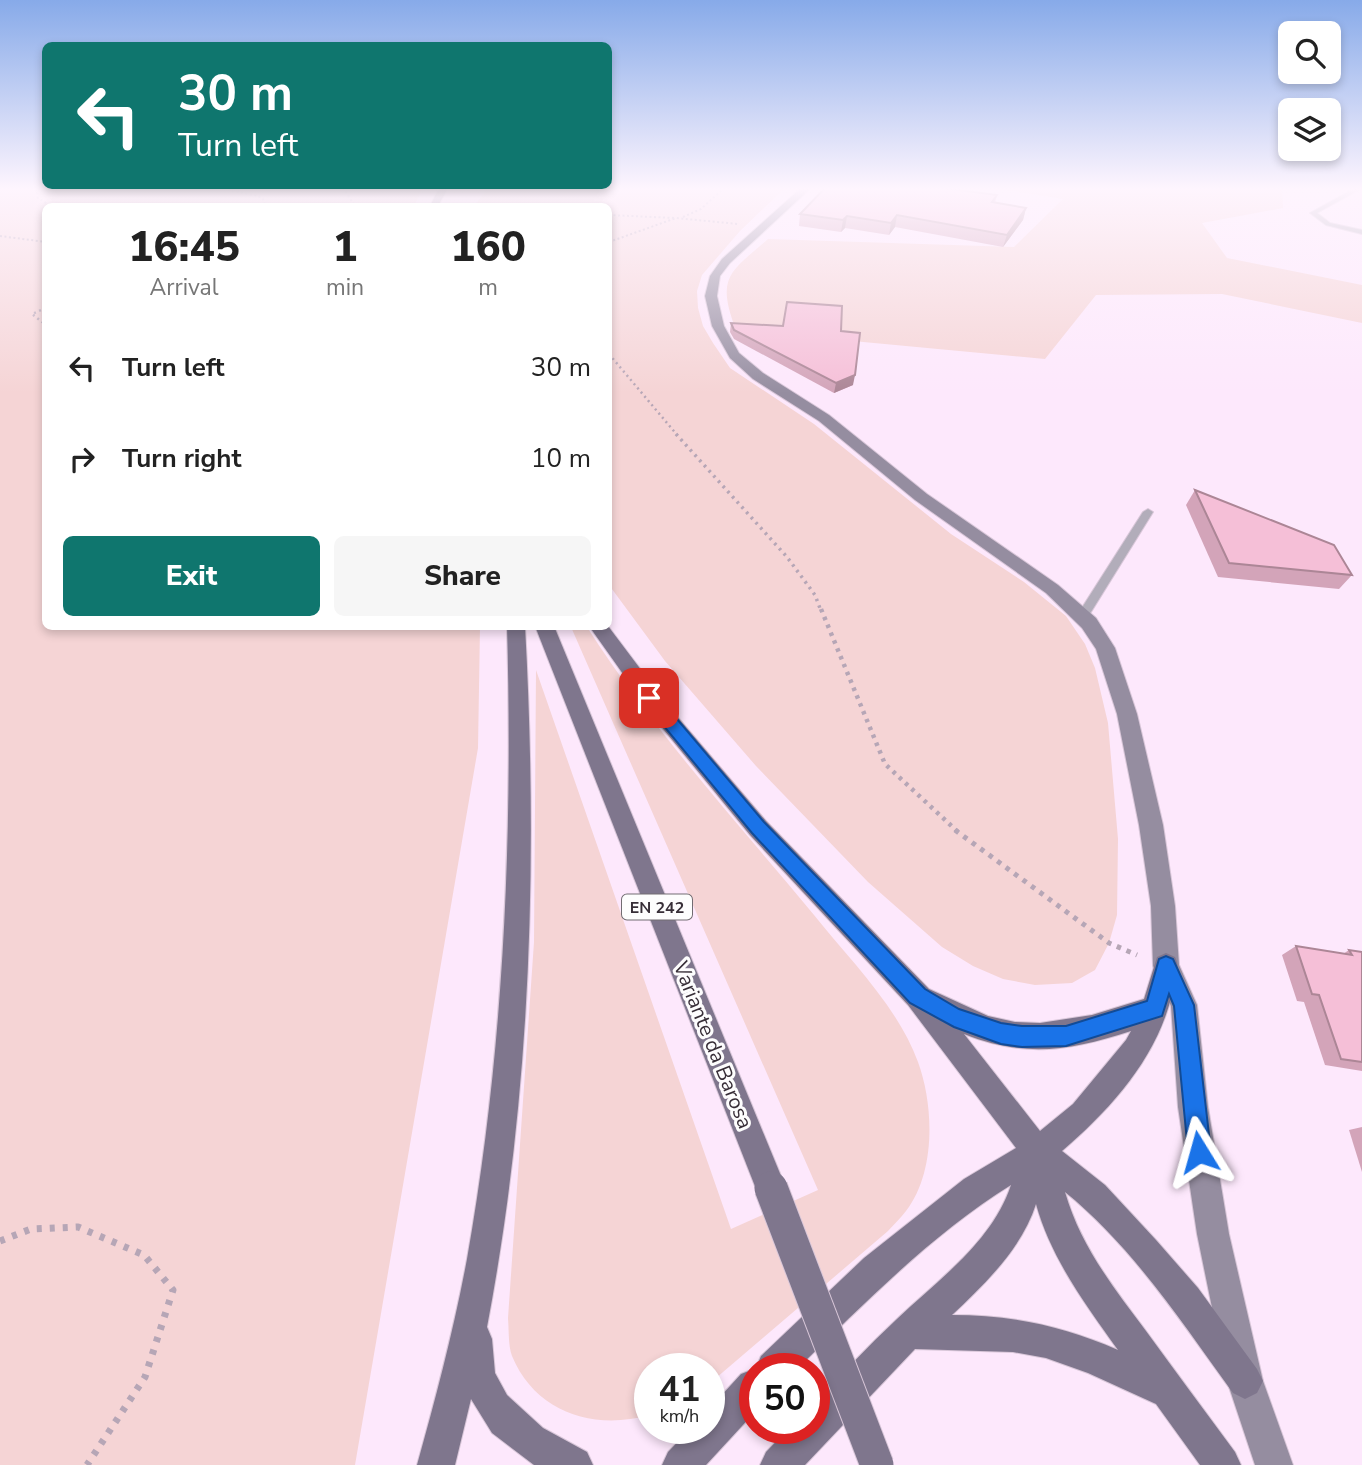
<!DOCTYPE html>
<style>
:root{--surface:#fff;--page:#f6f6f6;--text:#222;--muted:#767676;--accent:#0f766e}
body{margin:0;font-family:"Nunito Sans",sans-serif;background:var(--page);color:var(--text);height:100vh;display:flex;flex-direction:column;font-size:26px;white-space:nowrap}
*{box-sizing:border-box;margin:0}
p{font-size:23px;color:var(--muted)}
.icon{flex:none;width:38px;height:38px;fill:none;stroke:currentColor;stroke-width:2;stroke-linecap:round;stroke-linejoin:round}
.map{position:relative;flex:1;overflow:hidden}
.details{position:absolute;left:42px;top:203px;width:570px;height:427px;display:flex;flex-direction:column;background:var(--surface);border-radius:10px;box-shadow:0 4px 10px #0003}
.details>*{flex:none}
.top-card{position:absolute;left:42px;top:42px;width:570px;height:147px;border-radius:10px;box-shadow:0 4px 10px #0003;background:#0f766e;color:#fff;overflow:hidden}
.fabs{position:absolute;left:1278px;top:21px;display:grid;gap:14px}
.fabs a{display:grid;place-items:center;width:63px;height:63px;border-radius:10px;background:var(--surface);box-shadow:0 4px 10px #0003;font-size:35px}
.speed{position:absolute;left:634px;top:1353px;display:flex;gap:14px;font-size:35px;font-weight:700;text-align:center}
.speed>*{display:grid;place-content:center;width:91px;height:91px;border-radius:50%;background:var(--surface);box-shadow:0 4px 10px #0003;line-height:1}
.speed small{font-size:18px;font-weight:400}
.speed .limit{border:10px solid #d22;background:#fff;color:#111}
.pin{position:absolute;display:grid;place-items:center;width:60px;height:60px;color:#fff;margin:-30px;border-radius:14px;box-shadow:0 4px 10px #0006}
.me{position:absolute;width:77px;margin:-38px;rotate:352deg;stroke-linejoin:round;filter:drop-shadow(0 0 5px #0008)}
.turn{display:flex;align-items:center;gap:24px;height:147px;padding:0 21px;font-size:32px}
.turn .icon{width:91px;height:91px;stroke-width:2.5}
.turn b{display:block;font-size:49px;line-height:60px}
.eta{display:flex;justify-content:space-evenly;align-items:center;height:119px;text-align:center}
.eta b{font-size:42px;font-weight:800;line-height:49px}
.action{display:flex;gap:14px;margin-top:auto;padding:14px 21px}
.action a{flex:1;height:80px;border-radius:10px;background:var(--accent);color:#fff;font-size:28px;font-weight:800;line-height:80px;text-align:center}
.action a+a{background:var(--page);color:var(--text)}
ul{padding:0;list-style:none}
li{display:flex;align-items:center;gap:21px;height:91px;padding:0 21px}
li div{flex:1}
li b{display:block;font-size:26px}
li em{font-style:normal}
.map>svg:first-child{display:block}
.green{fill:#f5d4d5}
.lines{fill:none;stroke-linecap:round;stroke-linejoin:round}
.service-casing{stroke:#d9c7d9;stroke-width:2}
.secondary-casing{stroke:#d9c7d9;stroke-width:2}
.primary-casing{stroke:#d9c7d9;stroke-width:2}
.path-far5{stroke:#b6a6b6;stroke-width:2;stroke-dasharray:2 2.5;stroke-linecap:butt}
.path-far4{stroke:#b6a6b6;stroke-width:2.5;stroke-dasharray:2 3.5;stroke-linecap:butt}
.path-far3{stroke:#b6a6b6;stroke-width:3.5;stroke-dasharray:2.5 4.5;stroke-linecap:butt}
.path-far2{stroke:#b6a6b6;stroke-width:4.5;stroke-dasharray:3.5 5;stroke-linecap:butt}
.path-far1{stroke:#b6a6b6;stroke-width:5;stroke-dasharray:4.5 6;stroke-linecap:butt}
.path{stroke:#b6a6b6;stroke-width:7;stroke-dasharray:5 8;stroke-linecap:butt}
.service{fill:#b2adba;fill-rule:evenodd}
.secondary{fill:#958da0;fill-rule:evenodd}
.primary{fill:#7f768d;fill-rule:evenodd}
.primary-bridge-casing{stroke:#d9c7d9;stroke-width:35;stroke-linecap:butt}
.primary-bridge{stroke:#7f768d;stroke-width:33}
.wall{fill:#d3a4b9}
.shaded-wall{fill:#ac8696}
.building{fill:#f5bfd7;stroke:#ac8696;stroke-width:2}
.route{fill:#1a73e8;stroke:#114b97;stroke-width:2}
.labels{text-anchor:middle;stroke-width:6;stroke-linejoin:round;paint-order:stroke}
.shield{fill:#fdfdfd;stroke:#726c72;stroke-width:2}
.shield-label{font-size:16px;font-weight:bold;fill:#372e37}
.near-street-label{font-size:21px;fill:#372e37;stroke:#fdfdfd}
</style>
<div class="map">
<svg width="1362" height="1465" viewBox="0 0 1362 1465">
<rect width="100%" height="100%" fill="#fde8fc"/>
<g class="green">
<path d="M0,188H423L414,206H46V626L480,627L478,748L355,1465H0Z"/>
<path d="M488,188H785L740,231L702,275L697,291L698,308L703,326L713,343L730,368L814,424L951,534L1024,582L1066,616L1085,644L1095,668L1108,723L1118,839L1117,915L1109,943L1095,970L1072,983L1035,985L1003,979L973,966L942,947L868,882L756,766L665,661L609,585V206H474Z"/>
<path d="M995,188H1282L1283,208L1202,223L1227,258L1362,285V323L1222,294L1096,295L1045,359L736,330C716,277 729,273 768,239L1014,247L1063,199Z"/>
<path d="M571,627H587C652,729 736,821 814,915C850,960 898,1007 918,1062C934,1106 936,1172 906,1211C901,1218 894,1224 888,1231L709,1384V1368H649V1415C594,1431 535,1412 512,1356C508,1345 509,1330 508,1318L534,942L536,670L731,1229L818,1190Z"/>
</g>
<g class="lines">
<defs>
<g id="service">
<path d="M1355,188H1362L1317,213L1330,223L1362,230V234L1326,225L1310,213Z"/>
<path d="M1148,509L1153,512L1086,620H1078L1076,617L1078,614L1143,512Z"/>
</g>
<path id="secondary" d="M801,188H811L730,263L720,276L717,296L724,326L739,353L763,373L829,415L927,494L1058,585L1096,618L1115,648L1137,714L1163,825L1175,906L1179,965L1197,1005L1208,1107L1229,1234L1263,1381L1293,1465H1255L1227,1381L1197,1234L1178,1107L1171,1006L1153,966L1151,906L1139,825L1117,714L1096,649L1082,628L1046,593L915,500L819,421L753,379L730,358L712,326L705,296L710,276L722,259Z"/>
<g id="primary">
<path d="M439,188H448L438,206H430Z"/>
<path d="M507,626H525C538,862 531,1095 487,1327L492,1339L495,1373L507,1395L543,1428L587,1452L593,1465H534L492,1433L471,1399L455,1465H417C436,1397 454,1329 467,1259C504,1050 513,839 507,626Z"/>
<path d="M535,626H554L786,1188L782,1199L771,1203L760,1199Z"/>
<path d="M589,626H608L669,707L766,821L929,989L988,1016L1015,1022L1040,1023L1092,1015L1144,999L1157,957L1166,953L1175,957C1181,969 1176,981 1172,994C1157,1058 1111,1109 1062,1151L1105,1185L1156,1240L1198,1288L1257,1369L1263,1381L1257,1393L1245,1399L1233,1393C1183,1324 1132,1246 1065,1192C1080,1245 1113,1287 1146,1331C1175,1371 1205,1411 1235,1452L1241,1465H1200L1156,1404L1088,1373L1046,1358L1013,1352L915,1349L805,1465H760L766,1452L789,1428H814V1403C841,1375 868,1346 897,1319C939,1279 992,1242 1011,1185C932,1234 864,1304 798,1368H756L761,1356L864,1258L964,1179L1016,1148L908,1005L750,835L655,719ZM1131,1031L1126,1040L1073,1104L1040,1131L964,1034C1025,1058 1069,1051 1131,1031ZM1036,1204C1051,1258 1085,1304 1118,1350C1063,1326 1011,1315 952,1315C985,1284 1022,1248 1036,1204Z"/>
<path d="M754,1369V1413L706,1465H662L668,1452L691,1428H709V1409L741,1374Z"/>
</g>
</defs>
<use href="#service" class="service-casing"/>
<use href="#secondary" class="secondary-casing"/>
<use href="#primary" class="primary-casing"/>
<g class="path-far5">
<path d="M35,188L38,198L51,206"/>
<path d="M219,188L258,196L263,199L265,206"/>
<path d="M343,188L355,206"/>
<path d="M609,215L675,218"/>
<path d="M683,217L701,209L724,188"/>
<path d="M0,236L46,242"/>
<path d="M609,242L676,218L738,224"/>
</g>
<g class="path-far4">
<path d="M46,308L32,314L46,325"/>
<path d="M609,354L678,436"/>
</g>
<path class="path-far3" d="M676,434L787,557L815,595L821,611"/>
<path class="path-far2" d="M821,609L885,764L958,832"/>
<path class="path-far1" d="M955,830L1109,943L1137,955"/>
<path class="path" d="M0,1241L31,1229L78,1227L144,1255L173,1290L145,1377L87,1465"/>
<use href="#service" class="service"/>
<use href="#secondary" class="secondary"/>
<use href="#primary" class="primary"/>
<defs>
<path id="primary-bridge" d="M771,1188L877,1465"/>
</defs>
<use href="#primary-bridge" class="primary-bridge-casing"/>
<use href="#primary-bridge" class="primary-bridge"/>
</g>
<g class="wall">
<path d="M997,195L995,203L1026,208L1023,220L1003,247L895,227L889,235L845,228L841,232L799,226L800,214Z"/>
<path d="M731,323L841,331L853,385L834,393L734,339L730,332Z"/>
<path d="M1195,490L1352,575L1339,589L1218,577L1186,505Z"/>
<path d="M1296,946L1343,954L1349,950L1362,952V1071L1325,1065L1304,1002L1297,1001L1282,955Z"/>
<path d="M1362,1127V1172L1349,1130Z"/>
</g>
<g class="shaded-wall">
<path d="M1026,208L1023,220L1003,247L1007,235Z"/>
<path d="M897,215L895,227L889,235L891,223Z"/>
<path d="M847,216L845,228L841,232L843,220Z"/>
<path d="M855,375L853,385L834,393L836,383Z"/>
</g>
<g class="building">
<path d="M825,188H944L997,195L992,202L1026,208L1007,235L897,215L891,223L847,216L843,220L800,214Z"/>
<path d="M787,302L842,306L841,331L860,333L855,375L836,383L734,330L731,323L783,326Z"/>
<path d="M1195,490L1334,545L1352,575L1229,563Z"/>
<path d="M1296,946L1352,955L1349,950L1362,952V1062L1341,1059L1319,995L1312,994Z"/>
</g>
<linearGradient id="sky" x2="0" y2="1"><stop stop-color="#87aae9"/><stop offset="0.48" stop-color="#fef5fe"/><stop offset="1" stop-color="#fef5fe" stop-opacity="0"/></linearGradient>
<rect width="1362" height="393" fill="url(#sky)"/>
<path class="route" d="M649,692L655,693L764,822L925,989L959,1009L1001,1023L1022,1026H1066L1147,1001L1159,959L1166,956L1173,959L1194,1005L1211,1152L1207,1160L1199,1164L1191,1160L1188,1152L1174,1006L1169,994L1162,1016L1066,1046L1022,1047L1001,1044L954,1027L910,1003L752,833L644,702L642,698Z"/>
<g class="labels">
<rect class="shield" x="622" y="894.5" width="70" height="25" rx="5"/>
<g class="shield-label">
<text x="657" y="913">EN 242</text>
</g>
<g class="near-street-label">
<text transform="translate(713 1045) rotate(68)" y="7">Variante da Barosa</text>
</g>
</g>
</svg>
<div class="fabs">
<a><svg class="icon" aria-label="search" viewBox="0 0 24 24"><circle cx="10" cy="10" r="6"/><path d="M15 15l6 6"/></svg></a>
<a><svg class="icon" aria-label="layers" viewBox="0 0 24 24"><path d="M12 4l9 5-9 5-9-5zM3 14l9 5 9-5"/></svg></a>
</div>
<div class="speed"><div>41<small>km/h</small></div><div class="limit">50</div></div>
<div class="pin" style="left:649px;top:698px;background:#d93025"><svg class="icon" aria-label="arrive" viewBox="0 0 24 24"><path d="M6 21V4h12l-3 4 3 4H6"/></svg></div>
<svg class="me" style="left:1199px;top:1152px" viewBox="-20 -20 40 40"><path d="M0-17L14 15 0 8-14 15z" fill="#1a73e8" stroke="#fff" stroke-width="4"/></svg>
<div class="top-card">
<div class="turn"><svg class="icon" aria-label="left" viewBox="0 0 24 24"><path d="M17 20v-9H6M10 6l-5 5 5 5"/></svg><div><b>30 m</b>Turn left</div></div>
</div>
<section class="details">
<div class="eta">
<div><b>16:45</b><p>Arrival</p></div>
<div><b>1</b><p>min</p></div>
<div><b>160</b><p>m</p></div>
</div>
<ul>
<li><svg class="icon" aria-label="left" viewBox="0 0 24 24"><path d="M17 20v-9H6M10 6l-5 5 5 5"/></svg><div><b>Turn left</b></div><em>30 m</em></li>
<li><svg class="icon" aria-label="right" viewBox="0 0 24 24"><path d="M7 20v-9h11M14 6l5 5-5 5"/></svg><div><b>Turn right</b></div><em>10 m</em></li>
</ul>
<div class="action"><a>Exit</a><a>Share</a></div>
</section>
</div>
